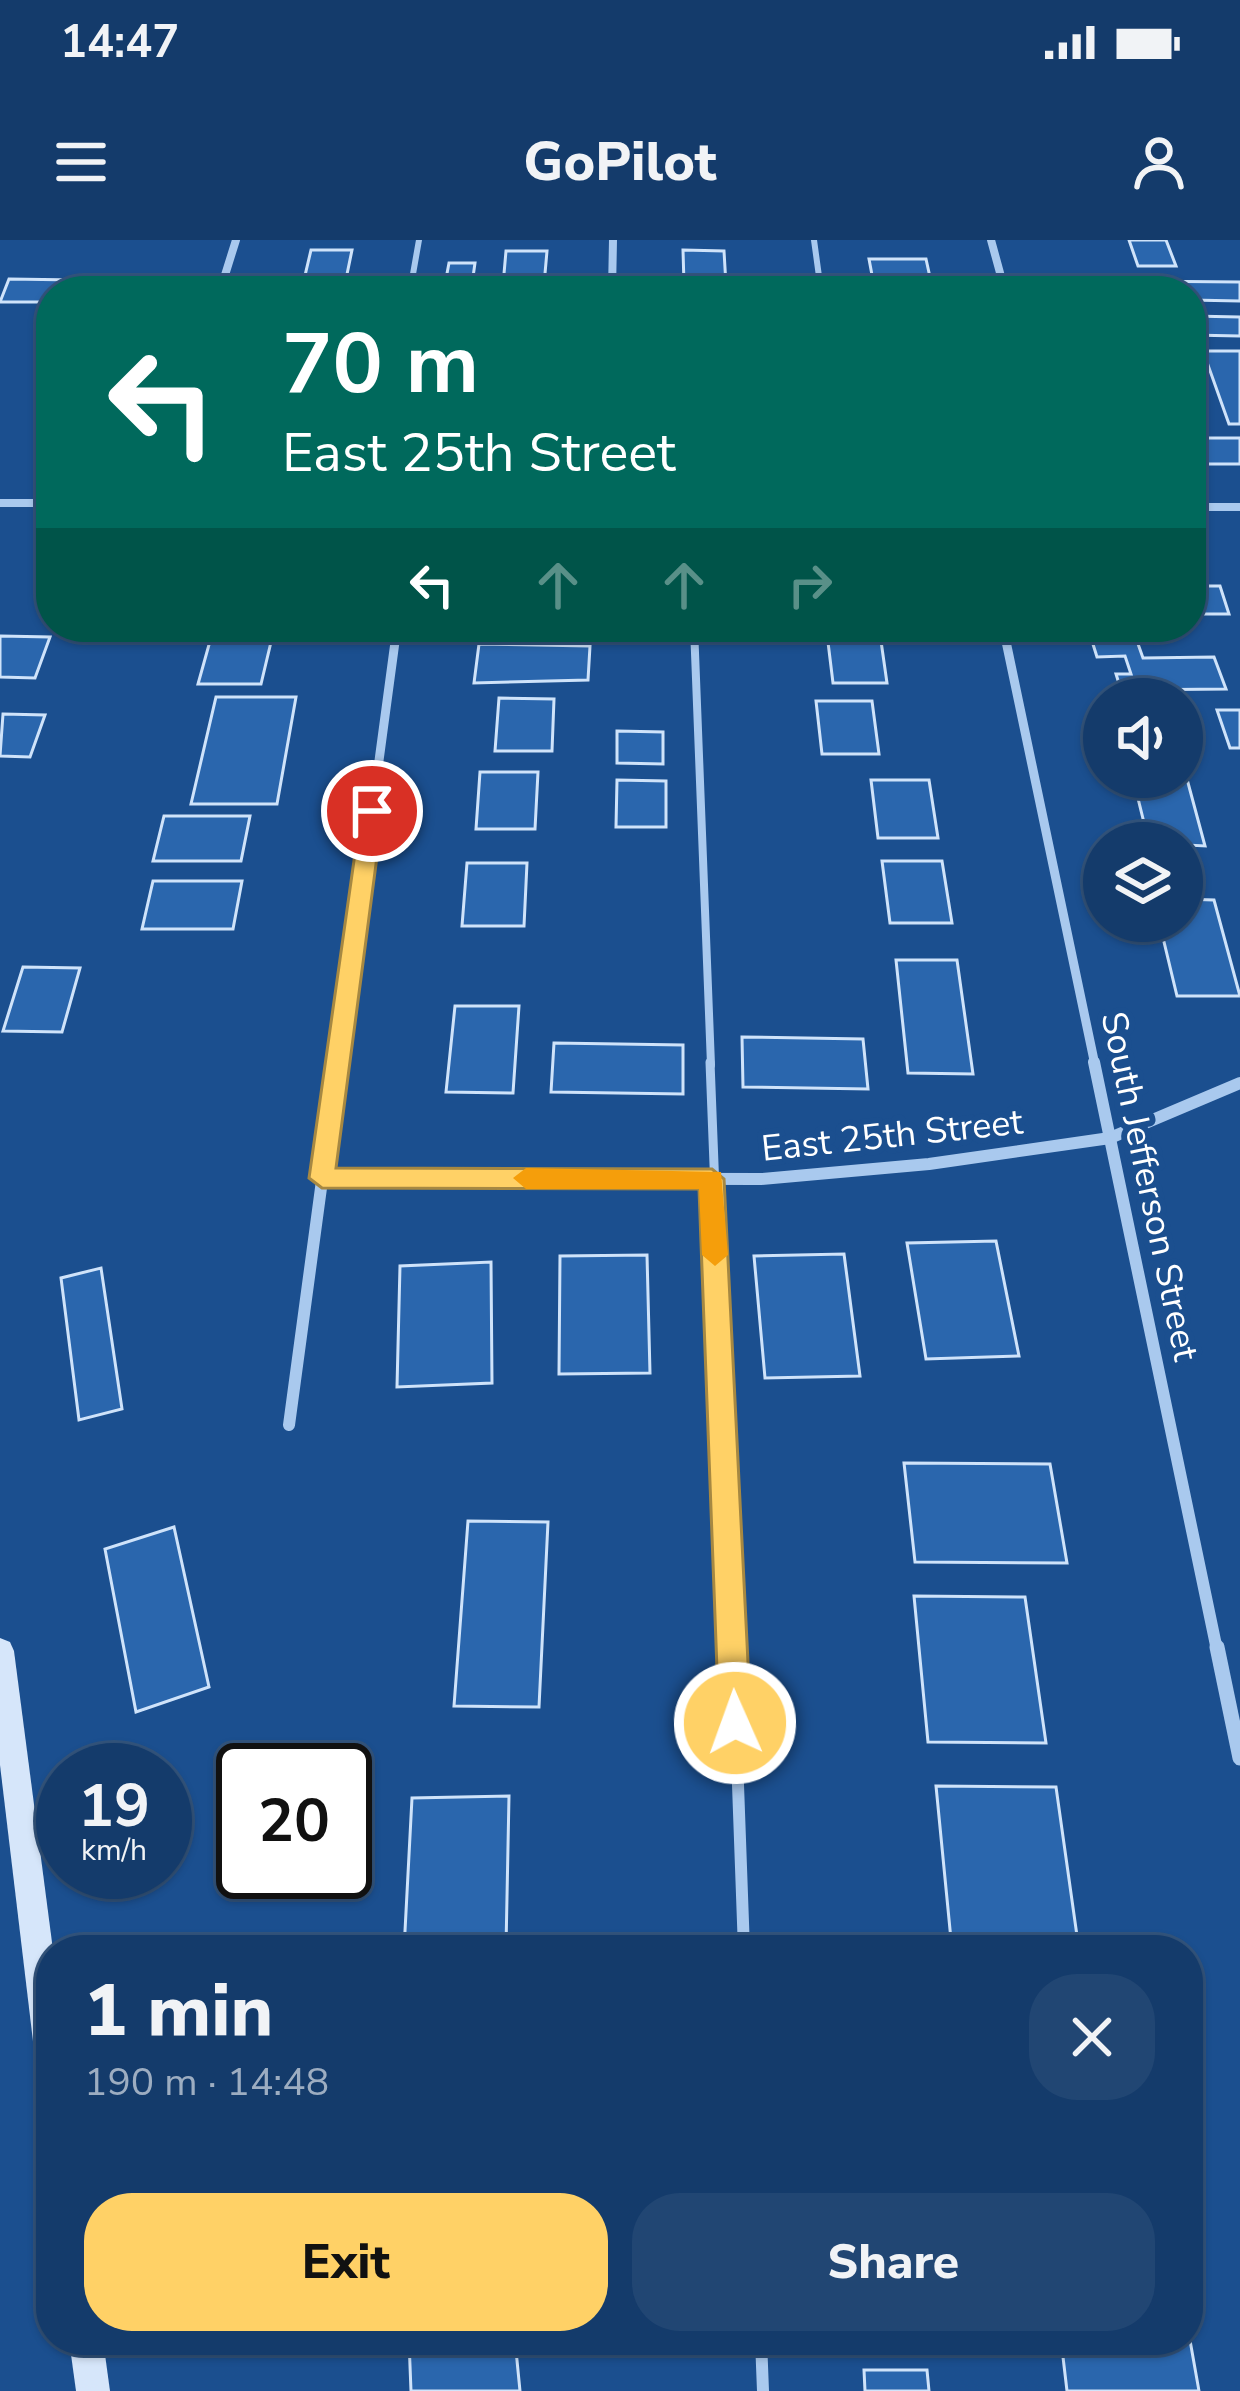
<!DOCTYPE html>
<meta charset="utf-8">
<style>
:root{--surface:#143b6b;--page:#214673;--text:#f1f3f6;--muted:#9dadc1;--line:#33557e;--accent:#ffd166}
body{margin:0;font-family:"Nunito Sans",sans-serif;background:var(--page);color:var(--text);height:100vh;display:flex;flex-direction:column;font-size:45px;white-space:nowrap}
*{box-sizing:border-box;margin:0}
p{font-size:39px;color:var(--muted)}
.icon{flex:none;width:66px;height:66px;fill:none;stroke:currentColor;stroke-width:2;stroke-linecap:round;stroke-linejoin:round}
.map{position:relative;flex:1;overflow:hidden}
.drawer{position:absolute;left:36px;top:1695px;width:1167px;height:420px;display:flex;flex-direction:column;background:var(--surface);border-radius:48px;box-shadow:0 3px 9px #0004,0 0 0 3px var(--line)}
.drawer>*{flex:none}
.top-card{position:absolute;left:36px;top:36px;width:1170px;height:366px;border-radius:48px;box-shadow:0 3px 9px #0004,0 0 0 3px var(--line);background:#00695c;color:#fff;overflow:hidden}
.controls{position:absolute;left:1083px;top:438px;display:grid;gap:24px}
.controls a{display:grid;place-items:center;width:120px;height:120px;border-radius:50%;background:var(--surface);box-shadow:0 3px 9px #0004,0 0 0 3px var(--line);font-size:60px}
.speed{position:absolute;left:36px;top:1503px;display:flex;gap:24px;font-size:60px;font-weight:700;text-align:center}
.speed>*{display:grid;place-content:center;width:156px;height:156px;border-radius:50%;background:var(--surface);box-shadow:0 3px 9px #0004,0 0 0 3px var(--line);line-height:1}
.speed small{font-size:30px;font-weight:400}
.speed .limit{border:6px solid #111;border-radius:18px;background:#fff;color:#111}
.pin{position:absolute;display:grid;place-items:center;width:102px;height:102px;color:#fff;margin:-51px;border:6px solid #fff;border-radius:50%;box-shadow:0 3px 12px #0007}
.me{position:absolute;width:132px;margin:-66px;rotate:358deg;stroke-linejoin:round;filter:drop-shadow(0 0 9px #0008)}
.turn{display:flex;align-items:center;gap:42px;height:252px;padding:0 48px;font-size:54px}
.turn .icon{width:156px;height:156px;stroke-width:2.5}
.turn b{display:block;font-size:84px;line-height:102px}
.lanes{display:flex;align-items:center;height:114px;padding:0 48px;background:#0003;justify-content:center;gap:60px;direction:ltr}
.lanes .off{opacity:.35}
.round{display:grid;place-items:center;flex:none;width:126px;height:126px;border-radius:48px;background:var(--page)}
.head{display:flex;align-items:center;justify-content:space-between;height:204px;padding:0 48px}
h1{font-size:72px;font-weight:800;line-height:90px}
.action{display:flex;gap:24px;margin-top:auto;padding:24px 48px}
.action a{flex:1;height:138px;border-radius:48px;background:var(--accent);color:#111;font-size:48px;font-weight:800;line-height:138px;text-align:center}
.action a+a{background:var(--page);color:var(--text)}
.status{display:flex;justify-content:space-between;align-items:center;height:84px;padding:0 60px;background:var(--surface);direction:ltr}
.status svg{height:33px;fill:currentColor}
header{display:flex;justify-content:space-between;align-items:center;height:156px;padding:0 48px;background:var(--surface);font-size:54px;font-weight:800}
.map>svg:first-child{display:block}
.building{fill:#2a66ad;stroke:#cfe3fa;stroke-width:3}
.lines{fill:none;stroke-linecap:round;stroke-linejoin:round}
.lane-far3{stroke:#a9c9ee;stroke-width:6}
.lane-far2{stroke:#a9c9ee;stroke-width:8}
.lane-far1{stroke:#a9c9ee;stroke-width:9}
.lane{stroke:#a9c9ee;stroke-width:12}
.street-far3{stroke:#a9c9ee;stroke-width:8}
.street-far2{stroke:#a9c9ee;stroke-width:9}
.street-far1{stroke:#a9c9ee;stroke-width:12}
.street{stroke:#a9c9ee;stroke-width:15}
.secondary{fill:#d6e6fa;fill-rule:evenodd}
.route{fill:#ffd166;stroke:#a68842;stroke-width:3}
.slow{fill:#f59e0b}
.labels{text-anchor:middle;stroke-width:12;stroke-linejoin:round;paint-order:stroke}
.street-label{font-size:36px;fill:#fff;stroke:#1b4f8f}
</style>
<div class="status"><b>14:47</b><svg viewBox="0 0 49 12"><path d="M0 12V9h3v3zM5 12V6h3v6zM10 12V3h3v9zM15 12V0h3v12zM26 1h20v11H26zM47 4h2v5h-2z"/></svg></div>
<header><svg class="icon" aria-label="menu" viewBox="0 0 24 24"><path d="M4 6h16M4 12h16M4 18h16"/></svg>GoPilot<svg class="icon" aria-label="person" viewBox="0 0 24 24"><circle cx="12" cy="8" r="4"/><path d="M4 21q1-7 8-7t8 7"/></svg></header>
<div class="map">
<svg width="1240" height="2151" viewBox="0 0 1240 2151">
<rect width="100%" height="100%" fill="#1b4f8f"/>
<g class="building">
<path d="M1129,0H1166L1176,26H1138Z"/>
<path d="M311,10H352L345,44H303Z"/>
<path d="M683,10L724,11L726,45L684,44Z"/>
<path d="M506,11H547L544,45H503Z"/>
<path d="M869,19H926L933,51H875Z"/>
<path d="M449,23H475L472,44H445Z"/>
<path d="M9,39L75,40L72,47H92L51,51V62H0Z"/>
<path d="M1128,41L1240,42V61L1191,60V51H1131Z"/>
<path d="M1191,76L1240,77V96L1191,95Z"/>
<path d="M1203,111H1240V184H1229Z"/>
<rect x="1191" y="198" width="49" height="26"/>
<path d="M1191,323L1198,346H1220L1229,374H1191Z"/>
<path d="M827,394H880L887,443H833Z"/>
<path d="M0,396L50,397L35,438L0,437Z"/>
<path d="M210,401L271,402L261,444H198Z"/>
<path d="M1092,401H1137L1143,418L1214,417L1226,449L1121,450L1116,434H1131L1125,416L1097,417Z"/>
<path d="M479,404L590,406L588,440L474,443Z"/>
<path d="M216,457H296L277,564H191Z"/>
<path d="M499,458L554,459L552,511H495Z"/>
<path d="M816,461H872L879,514H822Z"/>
<path d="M1217,470H1240V508H1230Z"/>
<path d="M3,474L45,475L30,517L0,516Z"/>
<path d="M617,491L663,492V524L617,523Z"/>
<path d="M480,532H538L535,589H476Z"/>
<path d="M1133,538L1187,539L1205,606L1149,603Z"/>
<path d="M617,540L666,541V587H616Z"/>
<path d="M871,540H929L938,598H878Z"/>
<path d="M164,576H250L241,621H153Z"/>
<path d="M882,621H942L952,683H890Z"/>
<path d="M467,623H527L524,686H462Z"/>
<path d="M153,641H242L233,689H142Z"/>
<path d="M1182,659L1214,660L1240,756H1177L1159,681H1182Z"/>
<path d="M896,720H957L973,834L908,833Z"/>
<path d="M23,727L80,728L62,792L3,791Z"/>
<path d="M455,766H519L513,853L446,852Z"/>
<path d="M742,797L863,799L868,849L743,847Z"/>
<path d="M554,803L683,805V854L551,852Z"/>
<path d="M996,1001L1019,1116L926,1119L907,1003Z"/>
<path d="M844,1014L860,1136L765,1138L754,1016Z"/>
<path d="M647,1015L650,1133L559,1134L560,1016Z"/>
<path d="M491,1022L492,1143L397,1147L400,1026Z"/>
<path d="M101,1028L122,1169L79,1180L61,1038Z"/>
<path d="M904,1223L1050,1224L1067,1323L915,1322Z"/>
<path d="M468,1281L548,1282L539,1467L454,1466Z"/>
<path d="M174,1287L209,1447L136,1472L105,1309Z"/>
<path d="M914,1356L1025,1357L1046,1503L928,1502Z"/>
<path d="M936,1546L1056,1547L1079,1710H952Z"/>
<path d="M509,1556L506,1707L404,1710L412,1558Z"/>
<path d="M1188,2089L1199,2151H1067L1061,2100H1188Z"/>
<path d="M409,2100H515L520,2151H411Z"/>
<path d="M864,2130H927L929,2151H865Z"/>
</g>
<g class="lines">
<g class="lane-far3">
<path d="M814,0L821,51"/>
<path d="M410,51L419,0"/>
</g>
<path class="lane-far2" d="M694,387L711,825"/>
<path class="lane-far1" d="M710,822L733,1410"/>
<g class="lane">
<path d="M733,1407L744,1710"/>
<path d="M761,2100L763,2151"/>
</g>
<g class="street-far3">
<path d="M991,0L1005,51"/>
<path d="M220,51L236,0"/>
<path d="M612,51L613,0"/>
<path d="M0,263H51"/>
<path d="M1191,267H1240"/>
</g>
<g class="street-far2">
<path d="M1003,387L1095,825"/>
<path d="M338,825L397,387"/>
</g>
<g class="street-far1">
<path d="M1094,822L1217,1410"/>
<path d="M322,938L761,939L929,924L1110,898L1240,843"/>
<path d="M289,1185L338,822"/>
</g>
<path class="street" d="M1217,1407L1240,1518"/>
<g class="secondary">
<path d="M0,1398L10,1402L14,1411L53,1710L51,1834L40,1829L35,1818L0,1525Z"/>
<path d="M69,2100H103L110,2151H76Z"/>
</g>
</g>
<path class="route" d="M372,563L383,571L336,928L712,929L724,939L751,1483L746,1494L735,1499L723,1494L719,1483L699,949L322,948L309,938L361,571Z"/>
<path class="slow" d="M526,928L721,932L728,1015L715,1026L702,1015L699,949H526L513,938Z"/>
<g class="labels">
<g class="street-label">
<text transform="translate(892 894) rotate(-6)" y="13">East 25th Street</text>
<text transform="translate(1151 946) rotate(78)" y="13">South Jefferson Street</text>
</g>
</g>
</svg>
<div class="controls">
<a><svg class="icon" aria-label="sound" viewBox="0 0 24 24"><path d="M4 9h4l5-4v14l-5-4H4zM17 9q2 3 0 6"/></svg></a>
<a><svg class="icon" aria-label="layers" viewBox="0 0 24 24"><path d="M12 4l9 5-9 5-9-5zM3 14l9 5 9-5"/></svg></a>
</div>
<div class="speed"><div>19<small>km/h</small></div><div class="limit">20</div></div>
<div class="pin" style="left:372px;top:571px;background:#d93025"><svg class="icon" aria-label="arrive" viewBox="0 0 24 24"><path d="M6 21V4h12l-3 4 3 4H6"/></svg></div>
<svg class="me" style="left:735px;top:1483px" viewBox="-20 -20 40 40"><circle r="17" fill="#ffd166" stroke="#fff" stroke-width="3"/><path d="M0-11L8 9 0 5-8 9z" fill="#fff"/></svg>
<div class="top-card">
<div class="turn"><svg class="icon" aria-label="left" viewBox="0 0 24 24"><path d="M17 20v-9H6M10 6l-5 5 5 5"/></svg><div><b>70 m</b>East 25th Street</div></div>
<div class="lanes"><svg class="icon" aria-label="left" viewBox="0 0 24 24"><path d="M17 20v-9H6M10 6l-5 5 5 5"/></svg><svg class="icon off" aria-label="ahead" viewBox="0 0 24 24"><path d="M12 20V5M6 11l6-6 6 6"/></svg><svg class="icon off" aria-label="ahead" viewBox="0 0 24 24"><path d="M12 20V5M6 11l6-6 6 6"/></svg><svg class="icon off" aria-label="right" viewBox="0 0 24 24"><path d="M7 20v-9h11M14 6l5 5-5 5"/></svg></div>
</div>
<section class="drawer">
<div class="head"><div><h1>1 min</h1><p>190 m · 14:48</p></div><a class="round"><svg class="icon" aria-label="close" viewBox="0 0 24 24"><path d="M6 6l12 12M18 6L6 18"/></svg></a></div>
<div class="action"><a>Exit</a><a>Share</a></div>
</section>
</div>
